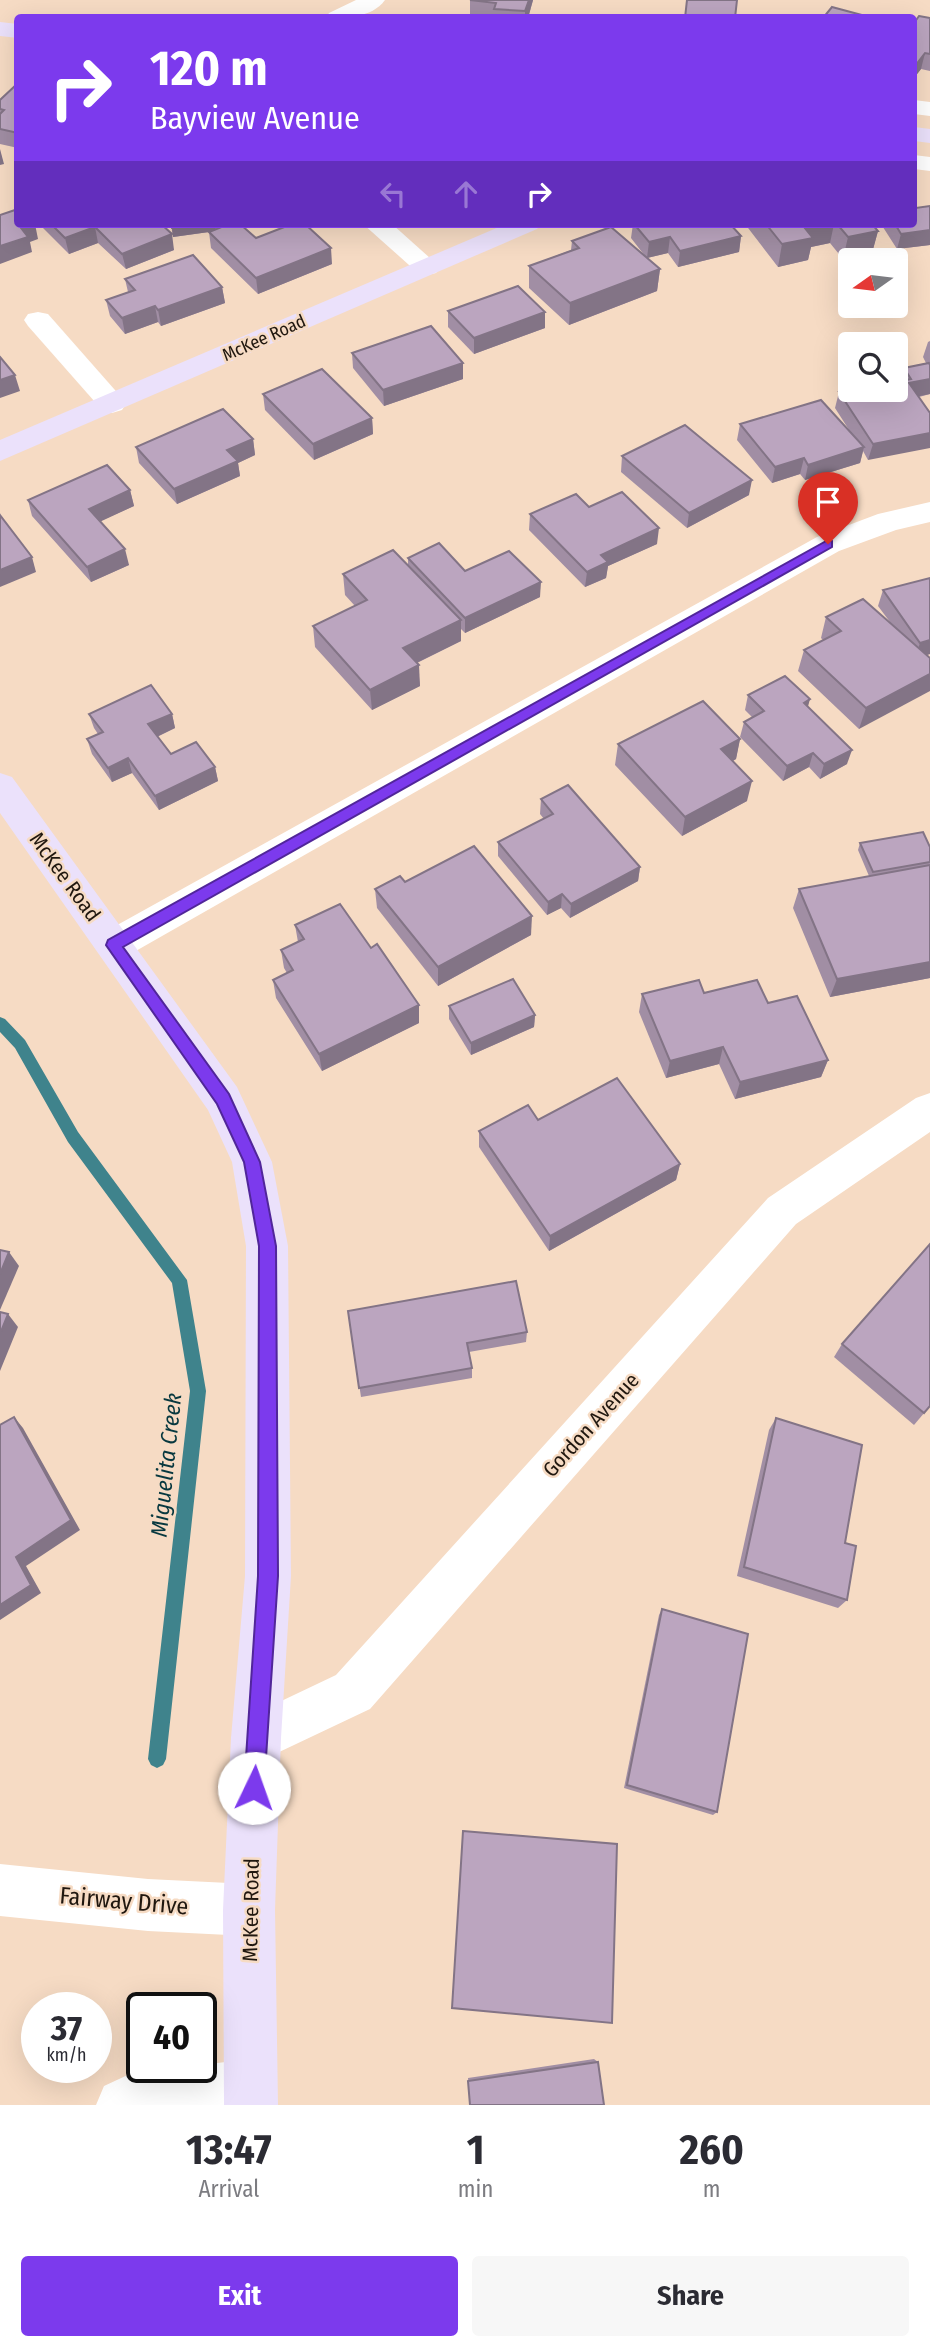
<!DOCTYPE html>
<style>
:root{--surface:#fff;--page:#f7f7f7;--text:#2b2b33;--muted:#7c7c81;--accent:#7c3aed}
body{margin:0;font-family:"Fira Sans Condensed",sans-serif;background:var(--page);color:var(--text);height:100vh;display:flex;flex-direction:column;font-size:26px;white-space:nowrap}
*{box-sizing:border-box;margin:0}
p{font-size:23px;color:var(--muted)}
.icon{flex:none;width:38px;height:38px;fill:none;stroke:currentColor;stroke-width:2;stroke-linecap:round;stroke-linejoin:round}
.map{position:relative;height:2105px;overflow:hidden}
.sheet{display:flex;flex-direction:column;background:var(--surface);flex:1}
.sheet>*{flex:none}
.hud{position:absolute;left:14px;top:14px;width:903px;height:214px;border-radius:7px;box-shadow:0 7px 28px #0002;background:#7c3aed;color:#fff;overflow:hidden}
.needle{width:46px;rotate:256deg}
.buttons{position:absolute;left:838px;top:248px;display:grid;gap:14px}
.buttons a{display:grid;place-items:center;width:70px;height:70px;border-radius:7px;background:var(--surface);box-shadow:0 7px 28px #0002;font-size:35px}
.speed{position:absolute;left:21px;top:1992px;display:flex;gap:14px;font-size:35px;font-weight:700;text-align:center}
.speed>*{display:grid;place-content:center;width:91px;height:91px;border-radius:50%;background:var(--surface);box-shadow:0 7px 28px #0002;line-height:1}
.speed small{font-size:18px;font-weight:400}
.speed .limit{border:4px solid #111;border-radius:10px;background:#fff;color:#111}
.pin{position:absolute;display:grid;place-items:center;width:60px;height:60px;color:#fff;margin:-72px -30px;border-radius:50% 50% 50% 0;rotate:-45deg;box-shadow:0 0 7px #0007}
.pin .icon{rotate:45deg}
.me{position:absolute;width:77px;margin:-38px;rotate:3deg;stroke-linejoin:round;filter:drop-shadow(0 0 5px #0008)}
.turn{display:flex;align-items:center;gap:24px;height:147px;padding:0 21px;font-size:32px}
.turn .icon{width:91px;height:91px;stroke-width:2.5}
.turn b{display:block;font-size:49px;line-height:60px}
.lanes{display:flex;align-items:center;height:66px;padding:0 21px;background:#0003;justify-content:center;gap:35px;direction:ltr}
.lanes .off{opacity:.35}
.eta{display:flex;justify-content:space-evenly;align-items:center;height:119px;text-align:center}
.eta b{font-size:42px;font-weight:700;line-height:49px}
.cta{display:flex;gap:14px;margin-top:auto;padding:14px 21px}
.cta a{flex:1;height:80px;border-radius:7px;background:var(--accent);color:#fff;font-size:28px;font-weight:700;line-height:80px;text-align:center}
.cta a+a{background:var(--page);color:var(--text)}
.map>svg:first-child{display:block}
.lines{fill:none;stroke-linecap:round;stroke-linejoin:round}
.stream{fill:#3f838c;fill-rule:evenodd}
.street{fill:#fff;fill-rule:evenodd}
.secondary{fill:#ebe1fb;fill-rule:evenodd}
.wall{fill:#a18ea4}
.shaded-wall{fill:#837486}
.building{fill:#bba5bf;stroke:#837486;stroke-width:2}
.route{fill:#7c3aed;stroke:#51269a;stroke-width:2}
.labels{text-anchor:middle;stroke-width:5;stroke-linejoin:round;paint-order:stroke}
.far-street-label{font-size:18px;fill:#20170f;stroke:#f6dbc4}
.street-label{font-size:21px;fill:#20170f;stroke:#f6dbc4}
.water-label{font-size:23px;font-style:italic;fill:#07383f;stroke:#f6dbc4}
.near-street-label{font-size:24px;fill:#20170f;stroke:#f6dbc4}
</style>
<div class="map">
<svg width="930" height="2105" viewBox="0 0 930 2105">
<rect width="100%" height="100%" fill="#f6dbc4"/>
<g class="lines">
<path class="stream" d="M0,1017L5,1019L25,1040L78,1132L187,1280L206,1391L166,1759L163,1765L157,1768L151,1765L148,1759L190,1391L172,1283L68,1142L15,1048L0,1032Z"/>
<g class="street">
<path d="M356,0H385C372,18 346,18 326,18L329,13Z"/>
<path d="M914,100L930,102V116L914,114Z"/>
<path d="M914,155L930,157V171L914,169Z"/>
<path d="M363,224H392L440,267L436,273L427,275L418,273Z"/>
<path d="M38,312L48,314L122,398L126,404L122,410L112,413L102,410L28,326L24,320L28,314Z"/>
<path d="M930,502V522L896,530L839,551L127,956L114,960L101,956L96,945L101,934L817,537L878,514Z"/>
<path d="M930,1093V1132L796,1224L370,1709L256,1763L239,1755L231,1738L239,1721L336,1675L768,1198L916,1098Z"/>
<path d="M0,1864L148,1879L249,1884L267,1892L275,1910L267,1928L249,1936L148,1931L0,1916Z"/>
<path d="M250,2059L269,2067L277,2086L269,2105H96L104,2086L132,2073L201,2067V2065Z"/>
</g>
<g class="secondary">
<path d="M0,22L18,24V38L0,36Z"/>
<path d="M914,127L930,129V143L914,141Z"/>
<path d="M506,224H541L537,229L0,461V440Z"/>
<path d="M0,773L12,777L237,1087L272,1162L288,1246L291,1576L281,1738L275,1910L278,2105H224L223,1910L231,1738L245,1576L246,1246L232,1162L208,1110L0,813Z"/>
</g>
</g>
<g class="wall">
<path d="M470,0H533L528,18H486L470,16Z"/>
<path d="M930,18V71L921,69L914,78V23Z"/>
<path d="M18,83V148L0,144V100Z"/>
<path d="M930,206V245L897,249L881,224H914L916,208Z"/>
<path d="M39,224H161L174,250L126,269L98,243L69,254Z"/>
<path d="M171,224H215L216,229L256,238L332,264L258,294L211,248L209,232L173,237Z"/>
<path d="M633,224H730L741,236L739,252L678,267L668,253L647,258L660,269L657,291L569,325L529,288V266L571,250L572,241L645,256L631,238Z"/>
<path d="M745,224H872L878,231L872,253L843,259L830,243L811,247L808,260L778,267Z"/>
<path d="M125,279L222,287L225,303L161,326L158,322L125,334L110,316L106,300L128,292Z"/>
<path d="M448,311L545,312V328L474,354L448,327Z"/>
<path d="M930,341V394L919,397L868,460L863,451L860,463L805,480L800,474L772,483L737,440L740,424L851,433L835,408L839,392L900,381L904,368L926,363L923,357L928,342Z"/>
<path d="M352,353L463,363V379L384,406L353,368Z"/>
<path d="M263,394L372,418L373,434L314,460L265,410Z"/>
<path d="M253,439L255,455L238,463L240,476L177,504L139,463L136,447Z"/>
<path d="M622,456L749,495L687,528L621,472Z"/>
<path d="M130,490L134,506L100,521L129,565L91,582L32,516L28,500Z"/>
<path d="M589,507L657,544L608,566L606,578L585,587L529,530L530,514Z"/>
<path d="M408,558L465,571L540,597L465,633L461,629V641L417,663L420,686L372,710L315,647L313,626L355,606L345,595L343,574L408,566Z"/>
<path d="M883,590L930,654L927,655L859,729L798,671L804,650L823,640L821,638L826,617L890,622L878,606Z"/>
<path d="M748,695L808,707L847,764L820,779L809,767L783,781L740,737L744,722L752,717L745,710Z"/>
<path d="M89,714H172L175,728L157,737L171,754L215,767L218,781L159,810L132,773L112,782L92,754L87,739L98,734L94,728Z"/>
<path d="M740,739L736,759L733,761L747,801L682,836L615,765L618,744Z"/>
<path d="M541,799L640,867L638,881L570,918L561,908L547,915L498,856V842L544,819L540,814Z"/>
<path d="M860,843L930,847V978L830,997L793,908L799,889L869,876L858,850Z"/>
<path d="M405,882L531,935L438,986L377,908L375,889Z"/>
<path d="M295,925L371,948L419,1005V1023L322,1071L276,998L273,980L287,973L284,968L281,950L298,942Z"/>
<path d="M704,993L768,1003L828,1060L821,1077L735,1099L719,1064L666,1078L639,1012L642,994Z"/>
<path d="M449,1006L535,1015L534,1027L471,1055L449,1019Z"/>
<path d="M538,1120L680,1164L676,1180L549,1251L479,1147V1131Z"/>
<path d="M348,1311L527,1332L526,1342L469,1352L472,1368V1378L361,1397Z"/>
<path d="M842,1344L930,1406L914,1425L834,1357Z"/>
<path d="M776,1418L845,1543L847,1600L838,1608L737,1576L769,1430Z"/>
<path d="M662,1609L717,1812L713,1815L624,1788L659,1615Z"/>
<path d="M594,2059L598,2062L470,2105L468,2078Z"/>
</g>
<g class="shaded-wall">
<path d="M529,0H533L528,18H525V11Z"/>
<path d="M925,53L921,69L914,78L915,66Z"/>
<path d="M0,149L4,164L0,165Z"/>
<path d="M32,224H35L38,239L30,242L32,252L0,264V246L21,228Z"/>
<path d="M206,224H215L216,231L173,237L172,228Z"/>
<path d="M820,224H834L830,243L811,247L808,260L778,267L782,244L804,227Z"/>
<path d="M95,227L98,243L69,254L65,238Z"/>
<path d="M930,230V245L897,249L901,234Z"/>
<path d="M878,231L872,253L843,259L848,237Z"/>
<path d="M172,234L174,250L126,269L122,254Z"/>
<path d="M741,236L739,252L678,267L680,251Z"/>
<path d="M670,237L668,253L647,258L649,242Z"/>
<path d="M331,248L332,264L258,294L256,278Z"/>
<path d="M660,269L657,291L569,325L570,303Z"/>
<path d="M222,287L225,303L161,326L158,310Z"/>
<path d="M155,306L158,322L125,334L122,318Z"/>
<path d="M545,312V328L474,354V338Z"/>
<path d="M463,363V379L384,406L383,390Z"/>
<path d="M15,375L20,391L0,398V380Z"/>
<path d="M930,379V394L905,399L909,383Z"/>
<path d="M372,418L373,434L314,460L313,444Z"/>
<path d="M930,433V448L868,460L873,444Z"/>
<path d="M253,439L255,455L238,463L240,476L177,504L174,489L227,450Z"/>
<path d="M864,447L860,463L805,480L808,465Z"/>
<path d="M804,458L800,474L772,483L775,467Z"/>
<path d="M752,480L749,495L687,528L689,513Z"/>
<path d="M130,490L134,506L93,525L89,509Z"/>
<path d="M659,528L657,544L608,566L606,578L585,587L587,572L601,555Z"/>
<path d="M125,549L129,565L91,582L87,567Z"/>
<path d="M32,557L36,572L0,587V570Z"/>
<path d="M541,582L540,597L465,633V618Z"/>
<path d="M461,620V641L404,669L403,648Z"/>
<path d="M930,640V654L915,658L920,643Z"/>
<path d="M419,665L420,686L372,710L370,690Z"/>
<path d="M930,674V691L859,729L866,708Z"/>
<path d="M810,699L806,714L804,703Z"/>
<path d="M172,714L175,728L152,739L148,724Z"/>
<path d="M740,739L736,759L717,769L721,749Z"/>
<path d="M852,750L847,764L820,779L824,764Z"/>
<path d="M813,753L809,767L783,781L787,766Z"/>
<path d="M128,758L132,773L112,782L108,768Z"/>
<path d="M215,767L218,781L159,810L155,796Z"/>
<path d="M752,781L747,801L682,836L685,817Z"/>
<path d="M640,867L638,881L570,918L571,904Z"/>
<path d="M562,894L561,908L547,915L548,902Z"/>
<path d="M532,916L531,935L438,986V967Z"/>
<path d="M930,962V978L830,997L837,979Z"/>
<path d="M419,1005V1023L322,1071L319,1054Z"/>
<path d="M535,1015L534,1027L471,1055V1043Z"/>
<path d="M723,1047L719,1064L666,1078L670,1061Z"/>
<path d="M828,1060L821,1077L735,1099L740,1082Z"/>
<path d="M680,1164L676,1180L549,1251L550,1236Z"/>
<path d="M9,1252L19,1266L0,1310V1274Z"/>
<path d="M8,1314L18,1327L0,1371V1334Z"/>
<path d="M14,1417L23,1428L80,1530L26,1566L41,1593L0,1620V1605Z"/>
</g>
<g class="building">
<path d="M470,0H529L525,11L494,9L496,3Z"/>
<path d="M687,0H737L735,18H685Z"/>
<path d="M832,7L873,18H823Z"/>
<path d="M638,15L676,18H638Z"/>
<path d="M919,16L930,18V54L925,53L915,66H914V23Z"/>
<path d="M18,83V133L0,129V114L4,110L0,109V100Z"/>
<path d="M914,204L916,208L930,206V230L901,234L895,224H914Z"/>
<path d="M18,209V224H32L21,228L28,237L0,246V215Z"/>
<path d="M51,224H161L172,234L122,254L95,227L65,238Z"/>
<path d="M171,224H206L172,228Z"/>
<path d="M229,224H240L256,238L292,224H305L331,248L256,278L209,232Z"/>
<path d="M634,224H730L741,236L680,251L670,237L649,242Z"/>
<path d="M766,224H820L804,227L813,238L782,244Z"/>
<path d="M837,224H872L878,231L848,237Z"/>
<path d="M611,227L660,269L570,303L529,266L579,248L572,241Z"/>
<path d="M193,255L222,287L158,310L155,306L122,318L106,300L135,290L125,279Z"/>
<path d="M518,286L545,312L474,338L448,311Z"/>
<path d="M431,326L463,363L383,390L352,353Z"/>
<path d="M0,357L15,375L0,380Z"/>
<path d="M929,363L930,365V379L909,383L930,413V433L873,444L839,392L850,390H896V382L911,379L904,368Z"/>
<path d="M322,369L372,418L313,444L263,394Z"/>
<path d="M821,400L864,447L808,465L804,458L775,467L740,424Z"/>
<path d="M223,409L253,439L227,450L238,461L174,489L136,447Z"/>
<path d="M685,425L752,480L689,513L622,456Z"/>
<path d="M107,465L130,490L89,509L125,549L87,567L28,500Z"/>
<path d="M622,492L659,528L601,555L608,562L587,572L530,514L576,494L589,507Z"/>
<path d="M0,515L32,557L0,570Z"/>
<path d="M439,543L465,571L509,551L541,582L465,618L408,558Z"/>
<path d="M393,550L461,620L403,648L419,665L370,690L313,626L367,600L343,574Z"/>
<path d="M930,578V640L920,643L883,590Z"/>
<path d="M863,599L930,658V674L866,708L804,650L841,631L826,617Z"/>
<path d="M785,676L810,699L804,703L852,750L824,764L813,753L787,766L744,722L764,711L748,695Z"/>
<path d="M151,685L172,714L148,724L171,754L196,742L215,767L155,796L128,758L108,768L87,739L103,732L89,714Z"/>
<path d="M703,701L740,739L721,749L752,781L685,817L618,744Z"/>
<path d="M568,785L640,867L571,904L562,894L548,902L498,842L553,814L541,799Z"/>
<path d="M923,832L930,847V862L873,872L860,843Z"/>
<path d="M474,846L532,916L438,967L375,889L400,876L405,882Z"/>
<path d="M930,865V962L837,979L799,889Z"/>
<path d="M340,904L371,948L377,944L419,1005L319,1054L273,980L293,970L281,950L304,939L295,925Z"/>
<path d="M513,979L535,1015L471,1043L449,1006Z"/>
<path d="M699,980L704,993L757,980L768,1003L797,996L828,1060L740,1082L723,1047L670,1061L642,994Z"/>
<path d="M617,1078L680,1164L550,1236L479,1131L528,1105L538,1120Z"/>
<path d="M930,1244V1406L924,1413L842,1344Z"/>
<path d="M0,1250L9,1252L0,1274Z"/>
<path d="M516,1281L527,1332L467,1343L472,1368L359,1388L348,1311Z"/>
<path d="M0,1312L8,1314L0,1334Z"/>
<path d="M14,1417L71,1520L16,1557L31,1585L0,1605V1425Z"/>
<path d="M776,1418L862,1445L845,1543L856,1546L847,1600L744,1567Z"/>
<path d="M662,1609L748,1634L717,1812L627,1785Z"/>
<path d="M463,1831L617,1844L612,2023L452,2008Z"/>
<path d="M598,2062L604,2105H470L468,2081Z"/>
</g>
<path class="route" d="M828,540L832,541V547L123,947L229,1094L260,1162L276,1246L278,1576L264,1788L261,1795L254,1798L247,1795L244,1788L258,1576L259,1246L244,1162L217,1104L106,945L108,940Z"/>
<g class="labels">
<g class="far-street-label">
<text transform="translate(264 338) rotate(-24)" y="6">McKee Road</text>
</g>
<g class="street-label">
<text transform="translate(65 877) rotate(54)" y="7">McKee Road</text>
<text transform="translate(591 1425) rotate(-48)" y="7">Gordon Avenue</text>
<text transform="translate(251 1910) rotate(-89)" y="7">McKee Road</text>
</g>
<g class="water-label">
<text transform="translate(166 1465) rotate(-84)" y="8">Miguelita Creek</text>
</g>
<g class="near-street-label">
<text transform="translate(124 1901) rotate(5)" y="8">Fairway Drive</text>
</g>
</g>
</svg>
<div class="buttons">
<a><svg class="needle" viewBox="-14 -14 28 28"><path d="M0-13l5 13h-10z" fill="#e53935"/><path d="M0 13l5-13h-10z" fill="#7c7c81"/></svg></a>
<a><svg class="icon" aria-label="search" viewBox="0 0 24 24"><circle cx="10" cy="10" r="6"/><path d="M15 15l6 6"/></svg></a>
</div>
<div class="speed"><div>37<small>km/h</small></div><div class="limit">40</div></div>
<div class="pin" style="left:828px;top:544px;background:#d93025"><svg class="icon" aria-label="arrive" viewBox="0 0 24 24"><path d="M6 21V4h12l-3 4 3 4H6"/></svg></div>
<svg class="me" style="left:254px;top:1788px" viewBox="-20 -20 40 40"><circle r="19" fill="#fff"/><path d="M0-13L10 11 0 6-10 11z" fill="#7c3aed"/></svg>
<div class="hud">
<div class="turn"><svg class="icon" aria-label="right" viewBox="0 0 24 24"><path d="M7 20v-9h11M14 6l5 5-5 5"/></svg><div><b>120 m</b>Bayview Avenue</div></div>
<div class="lanes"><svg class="icon off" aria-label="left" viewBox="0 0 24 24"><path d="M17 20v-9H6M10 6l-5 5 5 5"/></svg><svg class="icon off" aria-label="ahead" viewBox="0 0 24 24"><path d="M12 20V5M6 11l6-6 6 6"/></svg><svg class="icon" aria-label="right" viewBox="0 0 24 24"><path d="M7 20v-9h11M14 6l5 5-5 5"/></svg></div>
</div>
</div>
<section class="sheet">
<div class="eta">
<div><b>13:47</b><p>Arrival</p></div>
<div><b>1</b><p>min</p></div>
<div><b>260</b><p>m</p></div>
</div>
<div class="cta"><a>Exit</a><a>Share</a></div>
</section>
